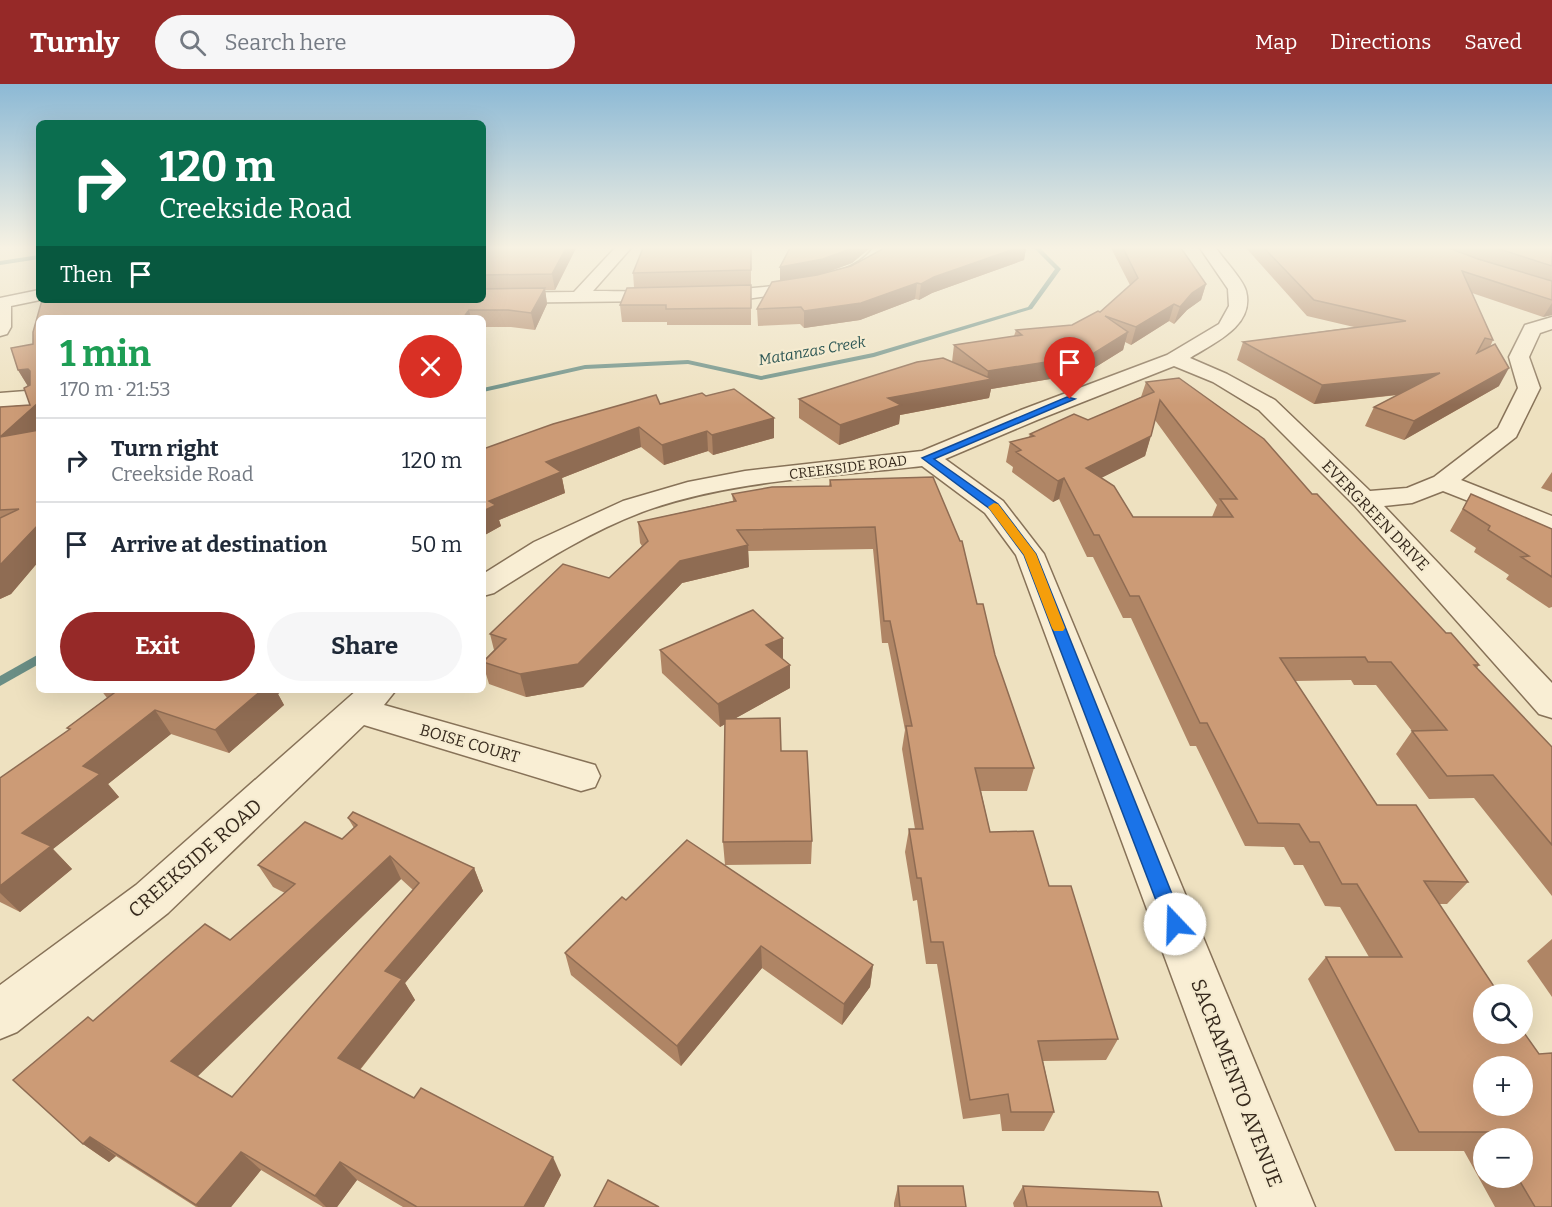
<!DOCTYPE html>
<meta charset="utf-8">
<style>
:root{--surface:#fff;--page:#f6f6f7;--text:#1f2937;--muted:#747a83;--line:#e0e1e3;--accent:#962928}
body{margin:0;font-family:Bitter,serif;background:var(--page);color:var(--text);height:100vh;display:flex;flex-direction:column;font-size:22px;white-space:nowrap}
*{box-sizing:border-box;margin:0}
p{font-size:20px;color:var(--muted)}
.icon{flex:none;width:33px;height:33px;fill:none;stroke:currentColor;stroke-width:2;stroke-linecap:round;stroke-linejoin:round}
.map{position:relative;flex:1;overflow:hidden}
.panel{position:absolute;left:36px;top:231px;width:450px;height:378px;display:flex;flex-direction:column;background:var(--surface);border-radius:9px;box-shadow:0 6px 24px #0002}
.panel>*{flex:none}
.hud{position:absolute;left:36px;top:36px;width:450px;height:183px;border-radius:9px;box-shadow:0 6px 24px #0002;background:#0b6e4f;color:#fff;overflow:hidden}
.buttons{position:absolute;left:1473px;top:900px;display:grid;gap:12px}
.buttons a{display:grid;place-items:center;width:60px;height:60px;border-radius:50%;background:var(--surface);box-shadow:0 6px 24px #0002;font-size:30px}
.pin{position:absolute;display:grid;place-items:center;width:51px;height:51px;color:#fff;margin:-62px -26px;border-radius:50% 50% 50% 0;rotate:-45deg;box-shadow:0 0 6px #0007}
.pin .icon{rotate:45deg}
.me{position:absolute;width:66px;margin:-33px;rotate:339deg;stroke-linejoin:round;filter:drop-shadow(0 0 4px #0008)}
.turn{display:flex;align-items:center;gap:21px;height:126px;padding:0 24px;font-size:27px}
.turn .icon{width:78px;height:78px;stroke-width:2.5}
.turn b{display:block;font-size:42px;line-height:51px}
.then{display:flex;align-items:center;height:57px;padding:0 24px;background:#0003;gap:12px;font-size:22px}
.round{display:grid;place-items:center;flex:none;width:63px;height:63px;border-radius:32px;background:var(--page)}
.head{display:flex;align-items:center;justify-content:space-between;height:102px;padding:0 24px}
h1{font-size:36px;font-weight:700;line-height:45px;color:#1e9e55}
.primary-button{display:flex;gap:12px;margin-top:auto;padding:12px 24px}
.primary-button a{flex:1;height:69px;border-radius:36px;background:var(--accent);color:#fff;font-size:24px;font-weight:700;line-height:69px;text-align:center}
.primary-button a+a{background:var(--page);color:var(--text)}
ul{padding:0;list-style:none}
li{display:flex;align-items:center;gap:18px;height:84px;padding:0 24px;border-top:2px solid var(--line)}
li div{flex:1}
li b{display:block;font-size:22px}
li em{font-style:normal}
header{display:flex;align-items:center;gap:36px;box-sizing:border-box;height:84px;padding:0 30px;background:var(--accent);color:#fff}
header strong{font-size:28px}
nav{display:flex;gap:33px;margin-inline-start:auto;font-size:21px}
.search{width:420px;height:54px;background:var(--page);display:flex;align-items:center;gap:15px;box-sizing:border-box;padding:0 21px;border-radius:33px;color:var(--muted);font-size:22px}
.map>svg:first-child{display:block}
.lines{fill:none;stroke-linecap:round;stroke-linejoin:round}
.stream{fill:#6a8e85;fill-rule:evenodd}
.minor-casing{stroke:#877258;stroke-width:3}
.minor{fill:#f9eed4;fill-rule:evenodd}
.wall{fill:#af8565;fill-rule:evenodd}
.shaded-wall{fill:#8f6c53}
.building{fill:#cc9b76;stroke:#8f6c53;stroke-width:1.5;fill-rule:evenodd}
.route{fill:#1a73e8;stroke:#114b97;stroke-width:1.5}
.slow{fill:#f59e0b}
.labels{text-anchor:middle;stroke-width:4.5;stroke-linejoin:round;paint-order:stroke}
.far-street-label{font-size:14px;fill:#372a1d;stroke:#f5ebd0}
.far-water-label{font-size:15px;font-style:italic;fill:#2c5654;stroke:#f5ebd0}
.street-label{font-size:16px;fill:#372a1d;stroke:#f5ebd0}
.near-street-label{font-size:20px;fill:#372a1d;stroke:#f5ebd0}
</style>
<header>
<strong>Turnly</strong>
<div class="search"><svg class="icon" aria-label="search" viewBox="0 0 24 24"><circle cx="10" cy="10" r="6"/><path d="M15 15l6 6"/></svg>Search here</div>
<nav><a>Map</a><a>Directions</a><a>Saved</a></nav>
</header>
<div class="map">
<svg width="1552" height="1123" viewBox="0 0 1552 1123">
<rect width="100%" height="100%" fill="#eee1c0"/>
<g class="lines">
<g class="stream">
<path d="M1034,164H1040L1061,185L1032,225L874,273L761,296L688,280L585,285L483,308V304L585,281L688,276L761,292L873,269L1028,223L1055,185Z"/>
<path d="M39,171V175L0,181V177Z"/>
<path d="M39,570V580L0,602V592Z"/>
</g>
<defs>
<g id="minor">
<path d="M615,164H631L593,207C653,207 838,216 873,164H889L879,179L850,195L816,205L739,216L483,219L476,216H483V209L574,208Z"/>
<path d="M1200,164H1216C1223,175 1243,195 1246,207C1255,242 1214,259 1190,274L1227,290L1275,316L1370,407L1407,404L1434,393L1498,344L1518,304L1509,273L1525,241L1552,233V245L1540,249L1529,273L1540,304L1516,353L1461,396L1552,432V450L1443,407L1412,419L1384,422L1552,599V634L1539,630L1355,422L1259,326L1213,298L1174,282L1037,336L945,375L1003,417L1044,470L1315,1123H1257L1016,471L985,429L922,382C829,393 730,396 642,428C589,448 541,479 494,509L483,512V490L534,458L623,417L688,398L745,387L922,367L1021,326L1167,271L1219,240L1229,222L1228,205Z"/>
<path d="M39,206L40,216L11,222V243L7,250L0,252V214Z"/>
<path d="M39,306V320L0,323V309Z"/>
<path d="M357,606H396L384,621L595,681L600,692L595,703L581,707L364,641L168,829L17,948L0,955V901L136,801Z"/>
</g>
</defs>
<use href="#minor" class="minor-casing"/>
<use href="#minor" class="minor"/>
</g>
<g class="wall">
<path d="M483,164H576L555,206H545L547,220L535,246L511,243H483V234H39V477L11,510L0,515V323L30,321L24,304L28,302L18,286L11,264L33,260V248L42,216H483Z"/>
<path d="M751,164V241H667V238H622L620,221L634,203L633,189Z"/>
<path d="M790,164H870L852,179L828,188L851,182L881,166L883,164H1026L1024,176L932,209L919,216L915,215L860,236L804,244L800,240L758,242L757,225L780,196V183Z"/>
<path d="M1111,164H1181L1206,200L1201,216L1187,226L1174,240L1169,237L1131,261L1125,258L1123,266L1086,289L991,305L989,314L900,331L899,340L839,361L799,334V315L952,278L954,261L1014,252L1016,246L1072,241L1100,228L1130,201Z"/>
<path d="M1246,164H1552V231L1543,233L1472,209L1493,256L1490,263L1499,302L1404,356L1365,342L1374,323L1398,311L1314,320L1237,276L1243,258L1354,243L1307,232Z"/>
<path d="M1146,298L1312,410L1446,549L1479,581L1477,584L1552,663V812L1474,714L1429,715L1396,670L1412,647L1376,601H1354L1351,596L1295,597L1377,721L1468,798L1447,820H1439L1552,1123H1495L1464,1067H1395L1308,895L1326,873H1369L1340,823L1325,822L1303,781H1294L1284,763L1245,762L1196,662H1190L1131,534H1123L1093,473H1087L1059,415L1053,418L1012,388L1013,383L1006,378L1010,358L1029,353L1030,350L1088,336L1141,313ZM1155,336L1217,421L1212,433H1133L1101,394L1145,372ZM1484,1054H1522V1094H1484Z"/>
<path d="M706,312L774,334V354L713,371L708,367L664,381L641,363L562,394L565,409L499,436L501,442L483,452V365L660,320Z"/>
<path d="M1552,388V408L1541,404Z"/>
<path d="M830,396L977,520L1034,684L1027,707H981L990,748L1049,802L1118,955L1106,976L1043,977L1054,1028L1044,1047H1002L1000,1030L963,1035L937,880H926L917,816L913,817L905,768L909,745H915L902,665L905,646L888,559H882L873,465L748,467L749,483L682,499L583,603L526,613L489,600L483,580V577L494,566L490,550L609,494L642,462L640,459L638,438L733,417L732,410L829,402Z"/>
<path d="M1471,410L1552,445V523L1549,524L1506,495L1509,491L1474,468L1476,464L1450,447Z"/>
<path d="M783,554V575L790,581V604L734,635L781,667L812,757L811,780L725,781L723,758L725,640L720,643L662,589L660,566Z"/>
<path d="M101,606H283L278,610L284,621L229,669L171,650L108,700L119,713L53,765L72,785L20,828L0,818V694L69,646L67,644L107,614Z"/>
<path d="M348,734L474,784L483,807L405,899L415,916L360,986L561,1091L544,1123H403L357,1096L337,1123H323L261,1086L231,1123H196L116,1072L109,1078L83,1060L93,937L230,856L285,809L273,803L258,781L342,755L354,744ZM401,795L413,806L232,1013L197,992Z"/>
<path d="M626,816L873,881L870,903L842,941L762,884L681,982L571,891L565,869Z"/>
<path d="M1552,855V913L1527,877Z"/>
<path d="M898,1102L966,1123H894V1119Z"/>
<path d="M1023,1102L1162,1123H1014L1013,1119Z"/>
</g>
<g class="shaded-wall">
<path d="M566,164H576L555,206L552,190Z"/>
<path d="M853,164H870L852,179L822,190L780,199V183Z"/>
<path d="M1017,164H1026L1024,176L932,209L919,216L921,200L934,193Z"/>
<path d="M917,199L915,215L860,236L804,244V227Z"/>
<path d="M1206,200L1201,216L1187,226L1174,240L1180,223L1192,209Z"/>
<path d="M545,204L547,220L535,246L531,229Z"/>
<path d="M1552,219V231L1543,233Z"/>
<path d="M1174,220L1169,237L1131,261L1136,243Z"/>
<path d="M469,226L471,234H463Z"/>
<path d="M1128,248L1123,266L1086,289L991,305L989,314L900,331L899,340L839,361L840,341L888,314L987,296L988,287Z"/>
<path d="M1509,284L1499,302L1404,356L1414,337Z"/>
<path d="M28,285L39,304H29L18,286Z"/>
<path d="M1440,289L1430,307L1314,320L1322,301Z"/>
<path d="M39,318V348L0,353Z"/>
<path d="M774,334V354L713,371L712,351Z"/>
<path d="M639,343L641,363L562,394L565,409L499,436L501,442L483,452V427L489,417L546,378Z"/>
<path d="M707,347L708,367L664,381L662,361Z"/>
<path d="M1151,352L1145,372L1081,404L1086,384Z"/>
<path d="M1064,394L1059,415L1053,418L1058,397Z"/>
<path d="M39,440V477L11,510L0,515V481Z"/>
<path d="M748,461L749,483L682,499L583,603L526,613L520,590L680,477Z"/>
<path d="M783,554V577L766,561Z"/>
<path d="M790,581V604L720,643L718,620Z"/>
<path d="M262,606H283L278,610L284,621L229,669L215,646Z"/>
<path d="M155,626L171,650L108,700L119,713L53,765L72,785L20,828L0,809V802L22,749L83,682Z"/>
<path d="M390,772L401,795L193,997L171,977Z"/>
<path d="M474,784L483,807L405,899L415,916L353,994L338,974L385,887Z"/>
<path d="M761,862L762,884L681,982L677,962Z"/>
<path d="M873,881L870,903L842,941L844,920Z"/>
<path d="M90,1053L116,1072L109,1078L83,1060Z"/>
<path d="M241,1068L261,1086L231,1123H198L196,1121Z"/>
<path d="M553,1073L561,1091L544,1123H524Z"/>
<path d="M340,1078L357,1096L337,1123H326L315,1112Z"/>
</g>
<g class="building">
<path d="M483,164H566L552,190L483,191Z"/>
<path d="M643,164H751V186L633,189Z"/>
<path d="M790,164H853L823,175L780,183Z"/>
<path d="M883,164H1017L934,193L921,200L917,199L861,219L804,227L801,223L757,225L772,198L817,191L851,182L881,166Z"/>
<path d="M1123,164H1181L1206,200L1192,209L1180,223L1174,220L1136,243L1105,232L1128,248L1091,271L988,287L954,261L1022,251L1016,246L1072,241L1098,227L1100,228L1138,194Z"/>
<path d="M1264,164H1449L1478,175L1552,197V216L1462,187L1493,256L1485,254L1477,269L1495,260L1509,284L1414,337L1374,323L1440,289L1322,301L1243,258L1406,237L1314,216Z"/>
<path d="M1496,164H1552V182Z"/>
<path d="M751,201V224L666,225V221H620L627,204Z"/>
<path d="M545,204L531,229L508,226H469L463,234H39V318L0,353V323L30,321L24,304L30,301V287L28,285L18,286L11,264L33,260V248L42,216H483V205Z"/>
<path d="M943,274L992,295L888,314L901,321L840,341L799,315L917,278Z"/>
<path d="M1179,294L1264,355L1312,410H1317L1446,549H1451L1479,581H1474L1552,663V761L1493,691L1447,692L1412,647L1447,646L1391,578H1368L1365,573L1280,574L1377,721H1416L1468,798L1424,797L1499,910H1484V950H1522V946L1539,970L1552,969V1123H1535L1518,1094H1522V1054H1495L1491,1048H1419L1326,873H1402L1357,800H1342L1319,758H1310L1299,740L1258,739L1207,639H1200L1139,512H1130L1099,451H1094L1064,394L1058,397L1016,368L1021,366L1010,358L1034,352L1030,350L1074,330L1088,336L1154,308L1146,298ZM1160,316L1237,415H1220L1233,433H1133L1114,402L1086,384L1151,352ZM1484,982H1522V1022H1484Z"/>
<path d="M734,305L774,334L712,351L707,347L662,361L639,343L546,378L561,388L489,417L496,421L483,427V365L553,340L656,311L660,320L702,309L706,312Z"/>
<path d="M39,346V440L0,481V434L19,425L0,426V353Z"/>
<path d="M933,393L960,457H962L977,520H983L995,571L1034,684H975L990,748L1033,747L1049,802H1071L1118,955L1038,957L1054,1028H1011L1008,1010L970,1016L943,858H931L921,794H917L909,745H923L906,642H912L890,537H884L875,443L737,446L748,461L680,477L578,580L520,590L483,578L506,555L490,550L563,480L609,494L648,457L638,438L736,417L732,410L772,403L831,402L830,396Z"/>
<path d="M1471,410L1552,445V493L1521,473L1529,472L1488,446L1490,442L1463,425Z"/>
<path d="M753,526L783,554L766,561L790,581L718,620L660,566Z"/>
<path d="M105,606H262L215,646L155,626L83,682L100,690L22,749L51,762L0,802V694L70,645L67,644L114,609Z"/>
<path d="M780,634L781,667H807L812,757L723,758L725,635Z"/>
<path d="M353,728L474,784L385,887L402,895L338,974L414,1014L421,1004L553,1073L524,1123H417L340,1078L315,1112L241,1068L196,1121L90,1053L83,1060L13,996L88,933L93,937L205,840L230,856L295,800L258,781L305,738L342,755L357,741L348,734ZM390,772L419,799L232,1013L171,977Z"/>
<path d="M687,756L873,881L844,920L761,862L677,962L565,869L622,813L626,816Z"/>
<path d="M608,1096L659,1123H594Z"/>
<path d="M898,1102H963L966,1123H900Z"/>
<path d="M1023,1102L1158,1108L1162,1123H1027Z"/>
</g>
<linearGradient id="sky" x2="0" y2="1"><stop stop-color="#8cb9d5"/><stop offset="0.51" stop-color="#f7f2e3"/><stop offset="1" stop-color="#f7f2e3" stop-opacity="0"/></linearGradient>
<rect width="1552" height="321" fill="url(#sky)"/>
<path class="route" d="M1067,313L1075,315L934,375L998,420L1036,470L1184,840L1181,846L1175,849L1168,846L1165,840L1024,471L990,425L922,374Z"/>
<path class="slow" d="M994,419L998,420L1036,470L1065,544L1063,547H1054L1052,544L1024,471L988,423Z"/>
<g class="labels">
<g class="far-street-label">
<text transform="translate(848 383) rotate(-7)" y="5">CREEKSIDE ROAD</text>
</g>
<g class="far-water-label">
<text transform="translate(812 267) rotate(-10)" y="5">Matanzas Creek</text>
</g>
<g class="street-label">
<text transform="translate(1376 431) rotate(46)" y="6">EVERGREEN DRIVE</text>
<text transform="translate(470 659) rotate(16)" y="6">BOISE COURT</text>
</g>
<g class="near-street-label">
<text transform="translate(195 774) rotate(-41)" y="7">CREEKSIDE ROAD</text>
<text transform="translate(1237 999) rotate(69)" y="7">SACRAMENTO AVENUE</text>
</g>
</g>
</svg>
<div class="buttons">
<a><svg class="icon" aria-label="search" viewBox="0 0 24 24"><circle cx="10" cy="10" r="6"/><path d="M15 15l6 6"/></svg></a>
<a>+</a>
<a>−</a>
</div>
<div class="pin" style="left:1070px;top:315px;background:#d93025"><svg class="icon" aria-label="arrive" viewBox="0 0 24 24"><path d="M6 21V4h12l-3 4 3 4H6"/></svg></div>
<svg class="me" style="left:1175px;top:840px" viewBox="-20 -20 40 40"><circle r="19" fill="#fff"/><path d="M0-13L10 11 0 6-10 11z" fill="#1a73e8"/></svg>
<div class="hud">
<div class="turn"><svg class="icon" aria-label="right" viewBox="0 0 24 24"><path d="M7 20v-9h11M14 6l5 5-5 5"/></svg><div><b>120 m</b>Creekside Road</div></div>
<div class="then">Then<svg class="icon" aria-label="arrive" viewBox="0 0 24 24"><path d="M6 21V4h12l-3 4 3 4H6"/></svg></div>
</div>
<section class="panel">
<div class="head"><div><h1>1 min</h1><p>170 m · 21:53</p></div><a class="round" style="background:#d93025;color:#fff"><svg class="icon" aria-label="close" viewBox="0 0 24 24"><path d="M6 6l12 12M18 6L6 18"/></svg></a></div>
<ul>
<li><svg class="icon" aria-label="right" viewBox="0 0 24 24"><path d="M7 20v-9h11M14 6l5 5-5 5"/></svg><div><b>Turn right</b><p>Creekside Road</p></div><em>120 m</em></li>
<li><svg class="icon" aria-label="arrive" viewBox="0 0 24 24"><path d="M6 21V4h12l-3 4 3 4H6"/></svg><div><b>Arrive at destination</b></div><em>50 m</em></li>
</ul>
<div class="primary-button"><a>Exit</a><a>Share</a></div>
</section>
</div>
